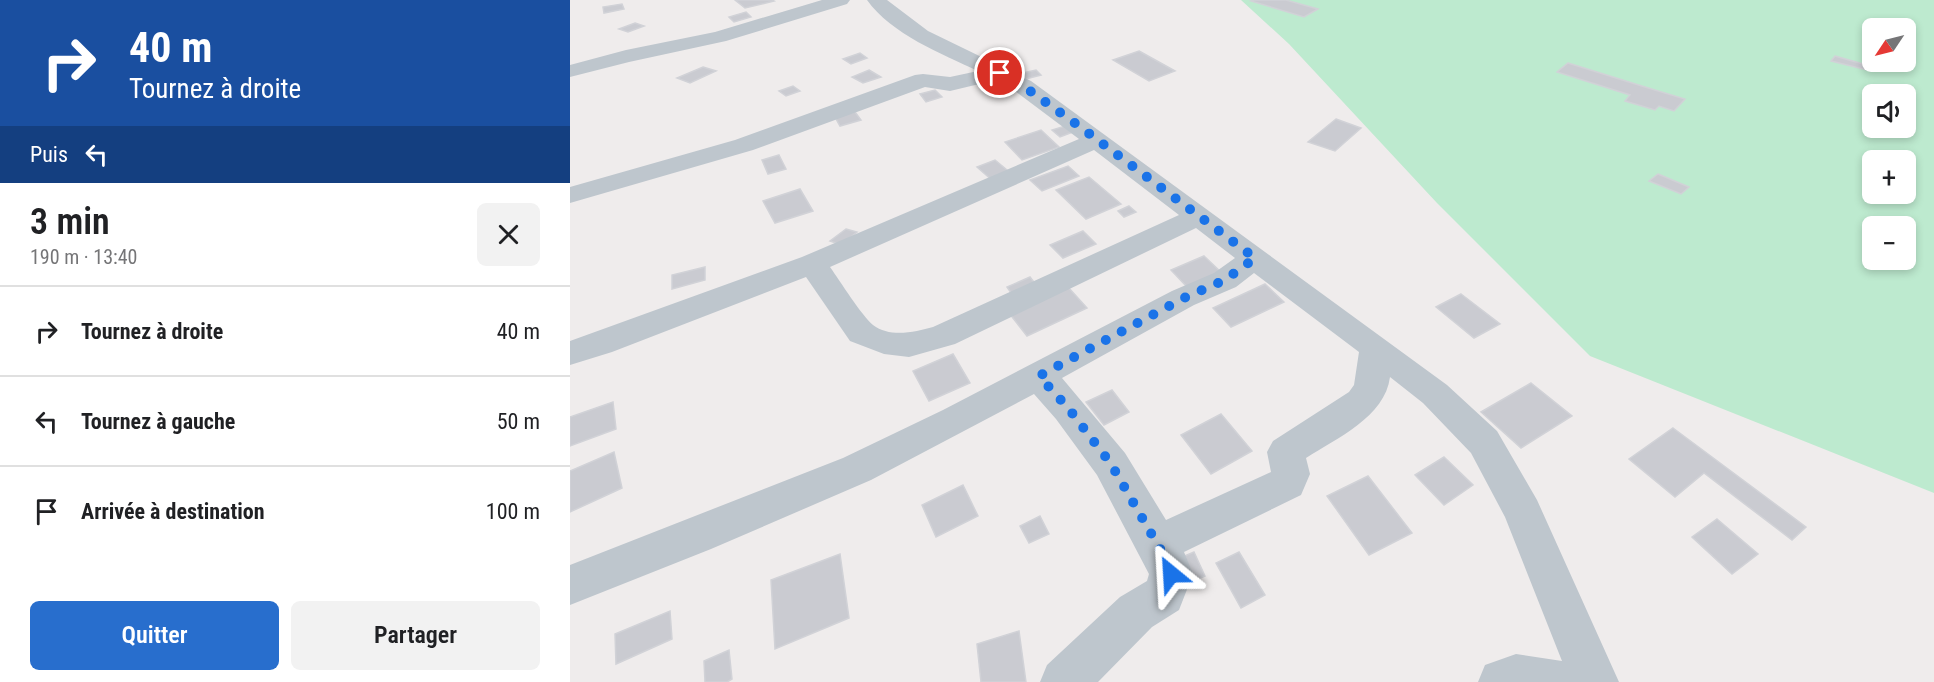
<!DOCTYPE html>
<html lang="fr">
<meta charset="utf-8">
<style>
:root{--surface:#fff;--page:#f2f2f2;--text:#202124;--muted:#757577;--line:#e0e0e0;--accent:#286ecd}
body{margin:0;font-family:"Roboto Condensed",sans-serif;background:var(--page);color:var(--text);height:100vh;display:flex;flex-direction:column;font-size:22px;white-space:nowrap}
*{box-sizing:border-box;margin:0}
p{font-size:20px;color:var(--muted)}
.icon{flex:none;width:33px;height:33px;fill:none;stroke:currentColor;stroke-width:2;stroke-linecap:round;stroke-linejoin:round}
.map{position:relative;flex:1;overflow:hidden}
.side{display:flex;flex-direction:column;background:var(--surface);width:570px}
.side>*{flex:none}
.banner{background:#1a4fa0;color:#fff;overflow:hidden}
.needle{width:39px;rotate:235deg}
.buttons{position:absolute;left:1292px;top:18px;display:grid;gap:12px}
.buttons a{display:grid;place-items:center;width:54px;height:54px;border-radius:9px;background:var(--surface);box-shadow:0 3px 9px #0003;font-size:30px}
.pin{position:absolute;display:grid;place-items:center;width:51px;height:51px;color:#fff;margin:-26px;border:3px solid #fff;border-radius:50%;box-shadow:0 2px 6px #0007}
.me{position:absolute;width:66px;margin:-33px;rotate:333deg;stroke-linejoin:round;filter:drop-shadow(0 0 4px #0008)}
.turn{display:flex;align-items:center;gap:21px;height:126px;padding:0 30px;font-size:27px}
.turn .icon{width:78px;height:78px;stroke-width:2.5}
.turn b{display:block;font-size:42px;line-height:51px}
.then{display:flex;align-items:center;height:57px;padding:0 30px;background:#0003;gap:12px;font-size:22px}
.round{display:grid;place-items:center;flex:none;width:63px;height:63px;border-radius:9px;background:var(--page)}
.overview{display:flex;align-items:center;justify-content:space-between;height:102px;padding:0 30px}
h1{font-size:36px;font-weight:600;line-height:45px}
.primary-button{display:flex;gap:12px;margin-top:auto;padding:12px 30px}
.primary-button a{flex:1;height:69px;border-radius:9px;background:var(--accent);color:#fff;font-size:24px;font-weight:600;line-height:69px;text-align:center}
.primary-button a+a{background:var(--page);color:var(--text)}
ul{padding:0;list-style:none}
li{display:flex;align-items:center;gap:18px;height:90px;padding:0 30px;border-top:2px solid var(--line)}
li div{flex:1}
li b{display:block;font-size:22px}
li em{font-style:normal}
main{display:flex;flex:1;min-height:0}
.map>svg:first-child{display:block}
.green{fill:#bdeacf;fill-rule:evenodd}
.building{fill:#cacbd1;stroke:#d1d2d7;stroke-width:1.5}
.lines{fill:none;stroke-linecap:round;stroke-linejoin:round}
.minor{fill:#bec6cd;fill-rule:evenodd}
.route{stroke:#1a73e8;stroke-width:10;stroke-dasharray:0 18}
</style>
<main>
<section class="side">
<div class="banner">
<div class="turn"><svg class="icon" aria-label="right" viewBox="0 0 24 24"><path d="M7 20v-9h11M14 6l5 5-5 5"/></svg><div><b>40 m</b>Tournez à droite</div></div>
<div class="then">Puis<svg class="icon" aria-label="left" viewBox="0 0 24 24"><path d="M17 20v-9H6M10 6l-5 5 5 5"/></svg></div>
</div>
<div class="overview"><div><h1>3 min</h1><p>190 m · 13:40</p></div><a class="round"><svg class="icon" aria-label="close" viewBox="0 0 24 24"><path d="M6 6l12 12M18 6L6 18"/></svg></a></div>
<ul>
<li><svg class="icon" aria-label="right" viewBox="0 0 24 24"><path d="M7 20v-9h11M14 6l5 5-5 5"/></svg><div><b>Tournez à droite</b></div><em>40 m</em></li>
<li><svg class="icon" aria-label="left" viewBox="0 0 24 24"><path d="M17 20v-9H6M10 6l-5 5 5 5"/></svg><div><b>Tournez à gauche</b></div><em>50 m</em></li>
<li><svg class="icon" aria-label="arrive" viewBox="0 0 24 24"><path d="M6 21V4h12l-3 4 3 4H6"/></svg><div><b>Arrivée à destination</b></div><em>100 m</em></li>
</ul>
<div class="primary-button"><a>Quitter</a><a>Partager</a></div>
</section>
<div class="map">
<svg width="1364" height="682" viewBox="0 0 1364 682">
<rect width="100%" height="100%" fill="#efecec"/>
<path class="green" d="M671,0H1364V493L1020,356L867,203L719,44ZM1302,28H1335V62H1302ZM1302,94H1335V128H1302ZM1302,160H1335V194H1302ZM1302,226H1335V260H1302Z"/>
<g class="building">
<path d="M165,0H202L204,1L175,8Z"/>
<path d="M684,0H716L748,9L734,17L681,1Z"/>
<path d="M52,4L54,9L34,13L33,7Z"/>
<path d="M176,12L181,17L164,22L159,17Z"/>
<path d="M65,23L74,26L58,32L49,29Z"/>
<path d="M569,51L605,71L579,81L543,60Z"/>
<path d="M290,53L297,58L281,64L273,59Z"/>
<path d="M1265,56L1300,66L1297,70L1261,61Z"/>
<path d="M998,63L1075,87L1115,99L1104,111L1089,106L1085,110L1055,101L1060,95L987,72Z"/>
<path d="M133,67L146,71L120,83L107,78Z"/>
<path d="M299,70L311,77L293,83L282,77Z"/>
<path d="M466,70L471,75L452,80L448,74Z"/>
<path d="M223,86L230,91L216,96L209,91Z"/>
<path d="M365,90L372,97L356,102L350,94Z"/>
<path d="M285,112L291,120L270,126L265,117Z"/>
<path d="M766,119L791,128L765,151L738,142Z"/>
<path d="M495,126L503,132L490,137L482,130Z"/>
<path d="M471,130L489,147L452,160L435,142Z"/>
<path d="M209,155L216,169L198,174L192,160Z"/>
<path d="M425,160L443,175L424,182L407,167Z"/>
<path d="M498,166L509,176L472,191L460,180Z"/>
<path d="M1088,174L1119,187L1111,194L1079,181Z"/>
<path d="M519,177L551,204L516,219L486,190Z"/>
<path d="M230,189L243,211L205,223L193,201Z"/>
<path d="M559,206L566,212L554,217L548,211Z"/>
<path d="M276,229L287,232L271,245L260,241Z"/>
<path d="M513,231L526,244L493,258L480,245Z"/>
<path d="M634,256L654,275L620,290L601,270Z"/>
<path d="M135,267V280L102,289V275Z"/>
<path d="M460,277L467,286L444,297L437,287Z"/>
<path d="M695,284L714,302L661,327L643,308Z"/>
<path d="M498,287L517,308L457,336L439,313Z"/>
<path d="M891,294L930,324L904,338L866,307Z"/>
<path d="M383,354L400,383L359,401L343,371Z"/>
<path d="M961,383L1002,416L951,448L911,412Z"/>
<path d="M542,390L559,412L534,425L516,402Z"/>
<path d="M43,402L46,429L0,446V417Z"/>
<path d="M651,414L682,451L641,474L611,435Z"/>
<path d="M1103,428L1236,527L1222,540L1134,473L1105,497L1059,459Z"/>
<path d="M44,452L52,488L0,512V471Z"/>
<path d="M874,457L903,485L874,505L845,475Z"/>
<path d="M798,476L842,533L799,555L757,496Z"/>
<path d="M393,485L408,516L366,537L352,505Z"/>
<path d="M470,516L479,534L459,543L450,526Z"/>
<path d="M1147,519L1188,554L1162,574L1122,537Z"/>
<path d="M624,552L635,576L614,585L603,561Z"/>
<path d="M669,552L695,595L671,608L646,563Z"/>
<path d="M270,554L279,618L205,649L201,580Z"/>
<path d="M100,611L102,639L46,664L45,634Z"/>
<path d="M449,631L456,682H411L407,644Z"/>
<path d="M159,650L162,679L157,682H135L134,661Z"/>
</g>
<g class="lines">
<g class="minor">
<path d="M252,0H280L277,4L156,41L59,62L0,77V65L56,50L145,32Z"/>
<path d="M297,0H317L358,31L461,81L877,385L927,431L967,500L1049,682H908L915,665L946,654L992,661L935,517L901,453L853,403L820,377C815,417 767,438 736,458L740,474L731,495L614,552L623,574L609,610L582,627L528,682H470L477,665L550,597L577,581L579,574L527,475L486,419L464,394L301,480L141,549L0,605V565L273,458L373,410L602,291L644,273L665,258L626,228L385,344L339,357L314,354L280,341L236,277L42,352L0,365V341L232,257L509,139L445,91L426,80L380,91L355,87L183,150L0,203V187L165,140L345,75L353,74L380,77L408,71C372,54 321,34 297,0ZM524,150L609,215L363,327C345,332 320,338 303,325C292,316 270,281 260,267ZM684,273L789,352L784,385L779,392L703,441L697,452L701,472L596,520L555,453L492,378L624,305L666,287Z"/>
</g>
</g>
<g class="lines">
<path class="route" d="M430,73L453,86L509,126L685,258L655,280L614,298L469,376L499,409L541,464L597,561L601,574"/>
</g>
</svg>
<div class="buttons">
<a><svg class="needle" viewBox="-14 -14 28 28"><path d="M0-13l5 13h-10z" fill="#e53935"/><path d="M0 13l5-13h-10z" fill="#757577"/></svg></a>
<a><svg class="icon" aria-label="sound" viewBox="0 0 24 24"><path d="M4 9h4l5-4v14l-5-4H4zM17 9q2 3 0 6"/></svg></a>
<a>+</a>
<a>−</a>
</div>
<div class="pin" style="left:430px;top:73px;background:#d93025"><svg class="icon" aria-label="arrive" viewBox="0 0 24 24"><path d="M6 21V4h12l-3 4 3 4H6"/></svg></div>
<svg class="me" style="left:601px;top:574px" viewBox="-20 -20 40 40"><path d="M0-17L14 15 0 8-14 15z" fill="#1a73e8" stroke="#fff" stroke-width="4"/></svg>
</div>
</main>
